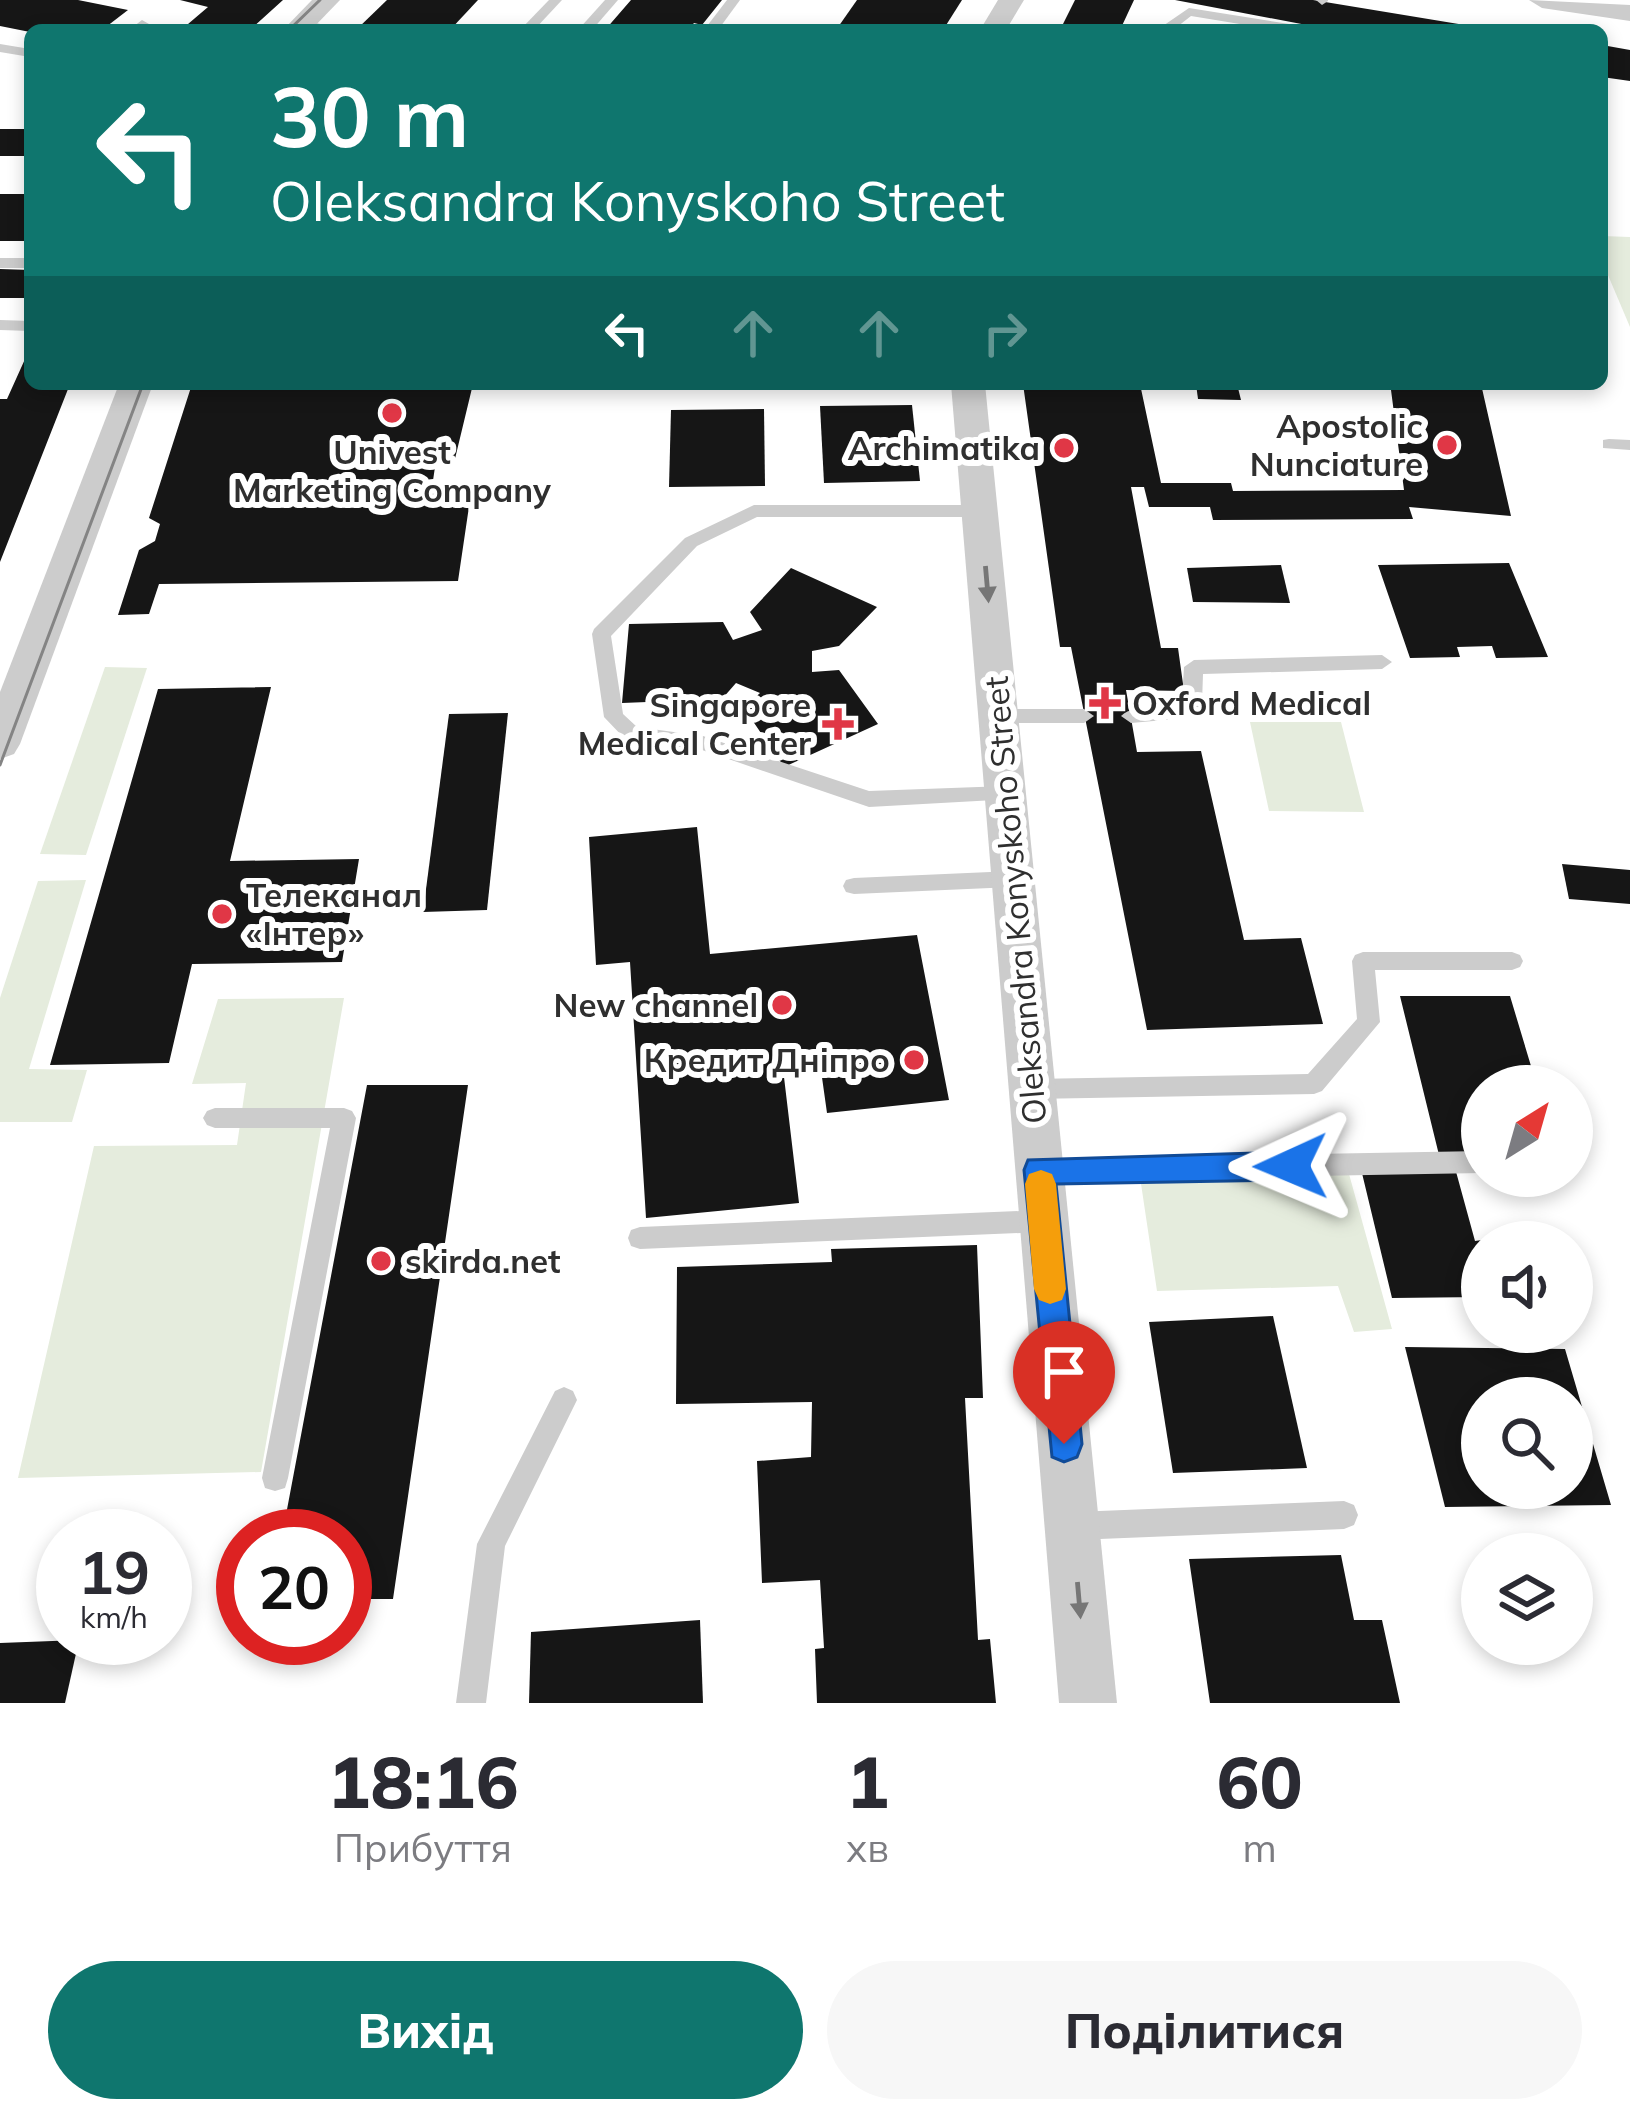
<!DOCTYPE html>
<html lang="uk">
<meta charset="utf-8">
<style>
:root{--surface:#fff;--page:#f7f7f7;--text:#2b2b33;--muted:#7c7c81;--accent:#0f766e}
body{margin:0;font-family:Mulish,sans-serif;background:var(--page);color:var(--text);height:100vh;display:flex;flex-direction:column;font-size:45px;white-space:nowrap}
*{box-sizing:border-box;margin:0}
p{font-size:39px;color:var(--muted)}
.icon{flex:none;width:66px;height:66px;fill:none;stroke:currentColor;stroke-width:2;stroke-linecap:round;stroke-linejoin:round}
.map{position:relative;height:1703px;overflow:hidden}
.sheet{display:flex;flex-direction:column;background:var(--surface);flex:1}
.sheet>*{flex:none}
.guide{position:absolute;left:24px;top:24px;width:1584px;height:366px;border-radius:18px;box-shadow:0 6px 18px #0003;background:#0f766e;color:#fff;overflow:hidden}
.needle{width:78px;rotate:37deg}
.tools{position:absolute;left:1461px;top:1065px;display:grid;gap:24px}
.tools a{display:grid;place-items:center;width:132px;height:132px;border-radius:50%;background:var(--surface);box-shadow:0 6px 18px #0003;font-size:60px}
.speed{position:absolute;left:36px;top:1509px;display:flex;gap:24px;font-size:60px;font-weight:700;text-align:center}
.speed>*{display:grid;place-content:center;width:156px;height:156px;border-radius:50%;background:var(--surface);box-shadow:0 6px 18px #0003;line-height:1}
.speed small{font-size:30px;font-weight:400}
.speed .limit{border:18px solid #d22;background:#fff;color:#111}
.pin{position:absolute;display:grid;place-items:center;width:102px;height:102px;color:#fff;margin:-123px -51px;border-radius:50% 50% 50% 0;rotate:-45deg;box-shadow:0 0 12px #0007}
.pin .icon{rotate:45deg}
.me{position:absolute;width:132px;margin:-66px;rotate:269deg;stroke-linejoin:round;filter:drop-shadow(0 0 9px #0008)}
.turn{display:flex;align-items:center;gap:42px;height:252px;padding:0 48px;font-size:54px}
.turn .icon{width:156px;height:156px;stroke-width:2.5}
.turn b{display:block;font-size:84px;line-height:102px}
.lanes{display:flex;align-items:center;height:114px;padding:0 48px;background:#0003;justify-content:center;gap:60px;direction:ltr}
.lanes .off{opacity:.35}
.eta{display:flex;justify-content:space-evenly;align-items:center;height:204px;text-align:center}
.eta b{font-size:72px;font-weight:800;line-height:84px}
.button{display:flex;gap:24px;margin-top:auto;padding:24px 48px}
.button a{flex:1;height:138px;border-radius:72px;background:var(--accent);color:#fff;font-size:48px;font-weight:800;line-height:138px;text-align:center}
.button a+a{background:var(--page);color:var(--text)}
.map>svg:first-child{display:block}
.green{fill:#e5ecdd}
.building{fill:#161616;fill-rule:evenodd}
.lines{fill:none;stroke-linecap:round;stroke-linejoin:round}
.service{fill:#ccc;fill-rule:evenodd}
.minor{fill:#ccc;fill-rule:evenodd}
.tram{stroke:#848484;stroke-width:3}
.oneway{fill:#767676}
.route{fill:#1a73e8;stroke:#114b97;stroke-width:3}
.slow{fill:#f59e0b}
.poi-dot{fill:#e03746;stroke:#fff;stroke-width:4.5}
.labels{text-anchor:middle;stroke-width:12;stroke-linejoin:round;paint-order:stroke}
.poi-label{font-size:33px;font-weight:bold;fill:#2f2f2f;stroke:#fff;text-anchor:end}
.street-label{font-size:33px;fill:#2f2f2f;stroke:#fff}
</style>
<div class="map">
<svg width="1630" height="1703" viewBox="0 0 1630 1703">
<rect width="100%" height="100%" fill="#fff"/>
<g class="green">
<path d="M1602,236L1630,237V327L1602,261Z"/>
<path d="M105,667L147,668L86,855L40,854Z"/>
<path d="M1250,722H1341L1364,812L1269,811Z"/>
<path d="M86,880L29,1069L87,1070L72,1122H0V998L38,881Z"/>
<path d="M344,998L261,1472L18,1478L94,1146L237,1145L246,1083L192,1084L218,999Z"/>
<path d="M1349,1174L1392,1329L1354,1332L1338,1286L1157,1291L1140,1177Z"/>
</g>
<g class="building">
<path d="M0,0H78L128,10L102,30L30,32L0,26Z"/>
<path d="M180,0H283L250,30H181L208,7Z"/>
<path d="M387,0H478L450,30H356Z"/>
<path d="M631,0H722L702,25L694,23L688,30H605Z"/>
<path d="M857,0H962L943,30H836Z"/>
<path d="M1075,0H1134L1120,30H1060Z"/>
<path d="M1175,0H1313L1495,30H1333Z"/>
<path d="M1602,45L1630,50V81L1602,77Z"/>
<rect x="0" y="129" width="30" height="27"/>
<rect x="0" y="194" width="30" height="47"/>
<path d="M0,269L30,270V298H0Z"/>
<path d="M30,348V384H70L0,562V399H7Z"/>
<path d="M192,384H473L453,467H435L431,494L471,493L458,581L159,584L149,614L118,615L139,550L155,541L160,524L149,518Z"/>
<path d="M1023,384H1140L1161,483H1231L1233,491L1404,490L1391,390L1303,384H1481L1511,516L1409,507L1413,519L1213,520L1210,507H1149L1144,487H1131L1161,648H1178L1184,691L1126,690L1137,752L1201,751L1244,940L1301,938L1323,1024L1147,1030L1071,647H1060Z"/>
<path d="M1196,384H1237L1241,400L1198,399Z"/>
<path d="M912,405L920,481L824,483L820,406Z"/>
<path d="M764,409L765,486L669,487L671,410Z"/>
<path d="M1509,563L1548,657L1496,658L1492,646L1457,647L1460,657L1410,658L1378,565Z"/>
<path d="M1281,565L1290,603L1193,602L1187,568Z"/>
<path d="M791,568L877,607L839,646L812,651V672L839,670L878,724L784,767L744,708L760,693L736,683L722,699L622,703L629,624L723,622L733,640L762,630L750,612Z"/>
<path d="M271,687L230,861L359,859L342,962L192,964L169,1063L50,1065L158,689Z"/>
<path d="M508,713L487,910L423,912L449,714Z"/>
<path d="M697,827L710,954L917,935L949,1100L827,1113L818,1049L781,1052L799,1203L646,1218L630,962L596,965L589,837Z"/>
<path d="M1562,864L1630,870V904L1569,899Z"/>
<path d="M1400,996H1510L1537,1086H1482V1155H1439Z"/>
<path d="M367,1085H468L393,1599H345V1536H282Z"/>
<path d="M1455,1168L1475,1241L1482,1240V1297L1392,1298L1361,1169Z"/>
<path d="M977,1245L983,1398H965L978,1640L990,1639L996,1703H817L815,1649L824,1648L820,1580L762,1583L757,1461L811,1457L812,1402L676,1404L677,1267L832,1262L831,1249Z"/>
<path d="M1273,1316L1307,1468L1173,1473L1149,1322Z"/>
<path d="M1405,1347L1565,1349L1611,1505L1445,1507ZM1482,1398H1572V1488H1482Z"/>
<path d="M1341,1555L1354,1620H1382L1400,1703H1210L1189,1559Z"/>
<path d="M700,1620L703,1703H529L531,1632Z"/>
<path d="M79,1640L65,1703H0V1643Z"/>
</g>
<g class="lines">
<g class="service">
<path d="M549,0H562L534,30H520Z"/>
<path d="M605,0H618L592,30H578Z"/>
<path d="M727,0H740L718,30H704Z"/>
<path d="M1316,0H1328V1L1322,5Z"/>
<path d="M1189,8L1302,26L1309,30H1277L1191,16L1173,30H1157Z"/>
<path d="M142,20L149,24L143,30H129Z"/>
<path d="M301,20L349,30L296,27L294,24Z"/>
<path d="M0,44L30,49V57L0,52Z"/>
<rect x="0" y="258" width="30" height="10"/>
<path d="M0,320L30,321V331L0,330Z"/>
<path d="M725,384H976V385L968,390L733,389Z"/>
<path d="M1609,439L1630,440V450L1603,448V440Z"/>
<path d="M754,505H980L989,511L980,517H757L697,546L611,636L623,714L637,727L703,736L869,791L1006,786L1016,794L1013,799L869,807L702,750L625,739L604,717L592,634L594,629L685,538Z"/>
<path d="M1382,655L1392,662L1382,669L1203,674L1202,703L1187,718L1131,723L1121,716C1137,701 1165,714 1182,700L1184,667L1194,660Z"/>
<path d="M999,709H1084L1094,716L1084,723H999L989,716Z"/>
<path d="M1013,871L1021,873L1024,879L1021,885L1013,887L854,894L846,892L843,886L846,880L854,878Z"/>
<path d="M1363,952H1512L1520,955L1523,961L1520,967L1512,970H1375L1380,1022L1322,1091L1314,1094L1032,1099L1024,1096L1020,1089L1024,1082L1032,1079L1308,1074L1357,1019L1352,961L1355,955Z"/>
<path d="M215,1108H344L352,1111L356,1118L288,1478L285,1488L275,1491L265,1488L262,1478L330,1128H215L207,1125L203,1118L207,1111Z"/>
<path d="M1482,1151V1173L1040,1181L1032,1178L1028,1170L1032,1162L1040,1159Z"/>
<path d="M1043,1210L1052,1213L1055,1221L1052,1229L1043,1232L640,1249L631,1246L628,1238L631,1230L640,1227Z"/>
<path d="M564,1387L573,1391L577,1400L505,1546L486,1703H456L477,1544L555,1391Z"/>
<path d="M1344,1501L1354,1505L1358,1515L1354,1525L1344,1529L1075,1540L1065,1536L1061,1526L1065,1516L1075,1512Z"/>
</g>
<g class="minor">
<path d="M312,0H340L311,30H283Z"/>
<path d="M998,0H1024L1006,30H980Z"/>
<path d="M1529,0L1630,5V21L1542,8Z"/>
<path d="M119,384H153L20,744L14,754L0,759V692Z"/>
<path d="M951,384H985L1117,1703H1059Z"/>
</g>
<g class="tram">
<path d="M289,30L320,0"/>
<path d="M0,765L143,384"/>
</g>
</g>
<defs><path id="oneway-solid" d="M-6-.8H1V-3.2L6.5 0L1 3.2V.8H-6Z" transform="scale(3)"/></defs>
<g class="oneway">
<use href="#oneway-solid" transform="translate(987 584) rotate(85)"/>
<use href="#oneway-solid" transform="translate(1079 1600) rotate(85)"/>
</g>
<path class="route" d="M1291,1152L1302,1156L1306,1166L1302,1176L1291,1180L1056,1184L1082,1444L1077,1457L1064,1462L1052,1457L1024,1170L1028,1160Z"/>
<path class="slow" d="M1041,1170L1052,1174L1056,1184L1066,1289L1062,1300L1050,1304L1039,1300L1034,1289L1025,1184L1029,1174Z"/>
<g class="poi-dot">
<circle cx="392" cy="413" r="12"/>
<circle cx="1447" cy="445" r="12"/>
<circle cx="1064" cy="448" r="12"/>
<path d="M1099 685h12v12h12v12h-12v12h-12v-12h-12v-12h12z"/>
<path d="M832 706h12v12h12v12h-12v12h-12v-12h-12v-12h12z"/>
<circle cx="222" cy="914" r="12"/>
<circle cx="782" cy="1005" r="12"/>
<circle cx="914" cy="1060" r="12"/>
<circle cx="381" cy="1261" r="12"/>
</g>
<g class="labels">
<g class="poi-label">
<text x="1423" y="438">Apostolic<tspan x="1423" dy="38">Nunciature</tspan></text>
<text x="1040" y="460">Archimatika</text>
<text x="392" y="464" text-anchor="middle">Univest<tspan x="392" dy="38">Marketing Company</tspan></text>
<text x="1132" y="715" text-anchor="start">Oxford Medical</text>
<text x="811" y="717">Singapore<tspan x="811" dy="38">Medical Center</tspan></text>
<text x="246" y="907" text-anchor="start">Телеканал<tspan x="246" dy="38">«Інтер»</tspan></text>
<text x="758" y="1017">New channel</text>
<text x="890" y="1072">Кредит Дніпро</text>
<text x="405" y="1273" text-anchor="start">skirda.net</text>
</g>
<g class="street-label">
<text transform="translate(1015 900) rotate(-95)" y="12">Oleksandra Konyskoho Street</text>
</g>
</g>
</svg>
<div class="tools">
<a><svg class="needle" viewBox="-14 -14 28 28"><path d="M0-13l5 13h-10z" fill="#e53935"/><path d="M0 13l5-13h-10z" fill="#7c7c81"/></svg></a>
<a><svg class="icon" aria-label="sound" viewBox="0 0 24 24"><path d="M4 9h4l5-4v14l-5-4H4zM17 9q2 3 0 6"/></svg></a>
<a><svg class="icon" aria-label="search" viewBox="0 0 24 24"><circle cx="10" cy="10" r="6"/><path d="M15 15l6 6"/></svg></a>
<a><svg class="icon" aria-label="layers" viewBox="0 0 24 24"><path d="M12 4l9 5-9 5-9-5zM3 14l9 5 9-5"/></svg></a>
</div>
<div class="speed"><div>19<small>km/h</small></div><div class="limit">20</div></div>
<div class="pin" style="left:1064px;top:1444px;background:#d93025"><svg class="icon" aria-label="arrive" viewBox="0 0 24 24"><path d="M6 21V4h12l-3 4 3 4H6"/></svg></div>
<svg class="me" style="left:1291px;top:1166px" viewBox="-20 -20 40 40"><path d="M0-17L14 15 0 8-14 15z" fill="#1a73e8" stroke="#fff" stroke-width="4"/></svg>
<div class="guide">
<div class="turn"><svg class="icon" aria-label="left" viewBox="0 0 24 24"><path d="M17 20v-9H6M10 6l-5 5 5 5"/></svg><div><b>30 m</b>Oleksandra Konyskoho Street</div></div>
<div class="lanes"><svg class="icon" aria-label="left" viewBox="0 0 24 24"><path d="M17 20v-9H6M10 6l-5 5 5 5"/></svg><svg class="icon off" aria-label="ahead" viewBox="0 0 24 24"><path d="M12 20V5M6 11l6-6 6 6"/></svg><svg class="icon off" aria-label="ahead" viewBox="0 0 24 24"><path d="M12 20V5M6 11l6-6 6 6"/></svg><svg class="icon off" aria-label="right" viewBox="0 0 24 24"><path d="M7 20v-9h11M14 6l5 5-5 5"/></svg></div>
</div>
</div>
<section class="sheet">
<div class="eta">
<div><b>18:16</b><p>Прибуття</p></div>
<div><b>1</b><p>хв</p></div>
<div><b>60</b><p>m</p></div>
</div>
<div class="button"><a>Вихід</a><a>Поділитися</a></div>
</section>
